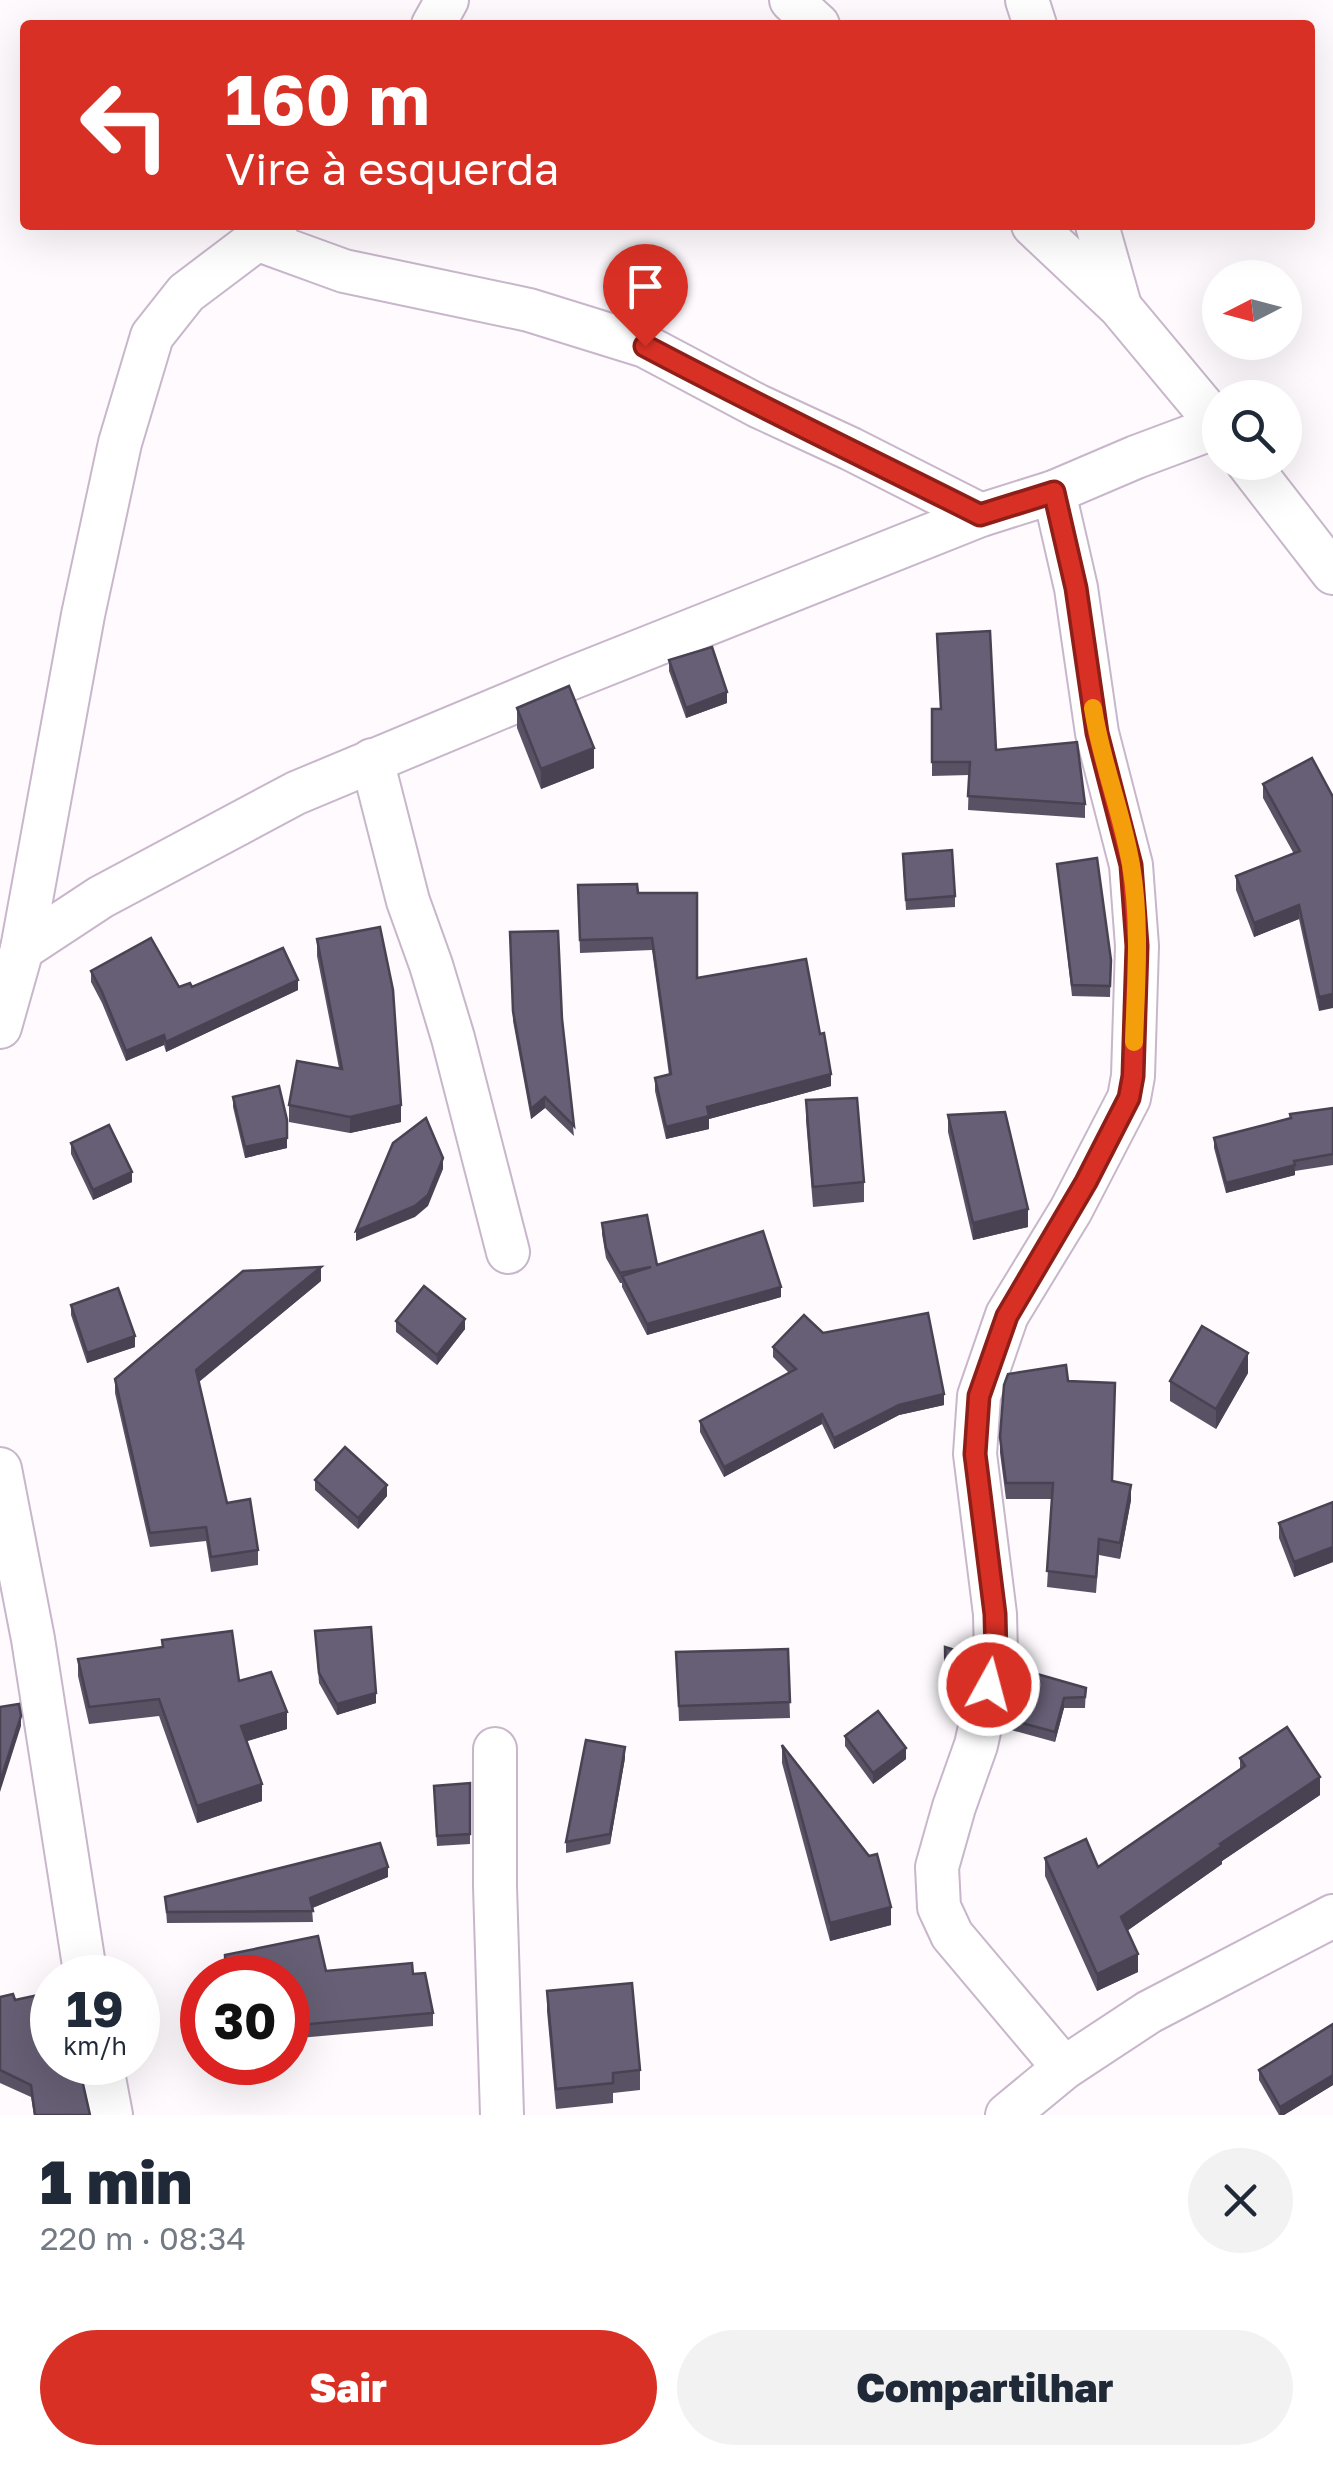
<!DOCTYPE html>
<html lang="pt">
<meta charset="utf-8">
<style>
:root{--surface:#fff;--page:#f2f2f3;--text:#1f2937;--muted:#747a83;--accent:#d93025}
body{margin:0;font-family:"Golos Text",sans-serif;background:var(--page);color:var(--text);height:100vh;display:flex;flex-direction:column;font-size:38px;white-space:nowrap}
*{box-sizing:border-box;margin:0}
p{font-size:32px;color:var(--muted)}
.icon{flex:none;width:55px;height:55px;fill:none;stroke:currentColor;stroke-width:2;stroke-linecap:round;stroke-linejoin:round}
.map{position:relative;height:2115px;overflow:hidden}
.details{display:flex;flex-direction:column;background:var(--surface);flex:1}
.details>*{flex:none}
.hud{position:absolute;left:20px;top:20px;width:1295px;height:210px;border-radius:10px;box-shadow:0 10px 40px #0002;background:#d93025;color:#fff;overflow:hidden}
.needle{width:65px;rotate:264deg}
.tools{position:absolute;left:1202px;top:260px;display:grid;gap:20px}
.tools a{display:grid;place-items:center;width:100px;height:100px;border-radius:50%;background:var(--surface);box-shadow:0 10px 40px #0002;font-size:50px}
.speed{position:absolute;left:30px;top:1955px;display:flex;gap:20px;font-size:50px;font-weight:700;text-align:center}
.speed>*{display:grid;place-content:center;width:130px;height:130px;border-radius:50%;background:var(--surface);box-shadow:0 10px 40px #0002;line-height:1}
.speed small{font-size:25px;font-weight:400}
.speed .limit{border:15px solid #d22;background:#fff;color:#111}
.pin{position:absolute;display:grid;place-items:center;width:85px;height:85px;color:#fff;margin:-102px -42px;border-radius:50% 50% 50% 0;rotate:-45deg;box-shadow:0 0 10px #0007}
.pin .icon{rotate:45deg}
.me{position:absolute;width:110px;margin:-55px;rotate:7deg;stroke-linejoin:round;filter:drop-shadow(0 0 8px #0008)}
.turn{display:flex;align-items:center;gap:35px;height:210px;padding:0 40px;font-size:45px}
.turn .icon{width:130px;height:130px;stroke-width:2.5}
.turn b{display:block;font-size:70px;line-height:85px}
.round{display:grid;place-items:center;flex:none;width:105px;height:105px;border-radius:52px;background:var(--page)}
.overview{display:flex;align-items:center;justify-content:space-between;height:170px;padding:0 40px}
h1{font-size:60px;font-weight:800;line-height:75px}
.action{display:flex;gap:20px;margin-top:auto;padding:20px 40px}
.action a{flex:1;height:115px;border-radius:60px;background:var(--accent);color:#fff;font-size:40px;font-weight:800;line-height:115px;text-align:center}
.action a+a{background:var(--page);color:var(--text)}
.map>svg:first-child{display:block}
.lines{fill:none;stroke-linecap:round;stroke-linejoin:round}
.minor-casing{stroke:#c8b6cb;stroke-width:46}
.minor{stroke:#fff;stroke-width:42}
.wall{fill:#595265}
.shaded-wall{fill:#484252}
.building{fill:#675f75;stroke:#484252;stroke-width:2.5}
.route-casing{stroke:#8d1f18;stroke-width:25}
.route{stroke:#d93025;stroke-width:18}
.slow{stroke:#f59e0b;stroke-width:18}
</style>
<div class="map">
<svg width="1333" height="2115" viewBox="0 0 1333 2115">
<rect width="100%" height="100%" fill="#fefafe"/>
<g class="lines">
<defs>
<g id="minor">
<path d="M791,0L818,25"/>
<path d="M1027,0L1035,25"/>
<path d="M433,25L447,0"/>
<path d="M1033,225L1120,307L1220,427"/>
<path d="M1097,225L1120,306"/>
<path d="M256,239L344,271L529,310L645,346L758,406L851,449L981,515"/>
<path d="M1247,462L1333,573"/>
<path d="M1054,492L1076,588L1097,733L1131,865L1137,946L1133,1076L1129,1098L1071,1210L1007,1315L979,1396L975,1454L995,1614L996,1655L976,1745L954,1807L937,1867L939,1907L952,1935L1064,2068"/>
<path d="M372,760L408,901L431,965L453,1038L508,1252"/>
<path d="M22,949L101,897L296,793L569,679L981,515L1054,492L1136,457L1219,426"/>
<path d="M0,1027L22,949L83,615L120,443L152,336L186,293L276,225"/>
<path d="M0,1469L33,1639L86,1978"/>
<path d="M495,1749V1886L502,2115"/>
<path d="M101,2062L111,2115"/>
<path d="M1007,2115L1064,2068L1149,2012L1333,1916"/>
</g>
</defs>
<use href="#minor" class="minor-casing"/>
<use href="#minor" class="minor"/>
</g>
<g class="wall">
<path d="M669,660L727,703L686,718L669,671Z"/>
<path d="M517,708L594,768L541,789L517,728Z"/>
<path d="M932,709L996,750L1085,804V818L968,810L969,775L932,776Z"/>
<path d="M1263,784L1333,797L1319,1011L1299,919L1254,937L1236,890V876L1294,854L1263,798Z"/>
<path d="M903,864L955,896V907L906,910Z"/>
<path d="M1057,864L1111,960L1110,997L1072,996Z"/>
<path d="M578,885L638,893L697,978L820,1034L831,1086L709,1119V1129L666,1139L655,1091V1078L669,1075L652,950L580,953Z"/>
<path d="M510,932L562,1019L574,1136L545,1108L531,1119L513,1021Z"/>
<path d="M317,939L401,1122L350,1133L289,1122V1105L339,1068L317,956Z"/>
<path d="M91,971L179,987L298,990L166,1052L164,1045L126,1061L102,1003L91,982Z"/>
<path d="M233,1097L287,1148L245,1158L233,1107Z"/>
<path d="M806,1100L864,1182V1202L813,1207L806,1120Z"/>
<path d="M1333,1108V1165L1295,1171V1175L1226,1193L1214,1148V1138Z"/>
<path d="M948,1115L1028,1227L973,1240L948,1132Z"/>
<path d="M71,1143L132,1182L93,1200L71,1154Z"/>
<path d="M602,1223L657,1265L781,1297L647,1335L622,1287V1283H620L606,1258L602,1234Z"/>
<path d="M321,1281L199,1382L227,1503L258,1550V1565L211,1572L206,1541L150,1547L115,1393V1379Z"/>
<path d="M71,1305L135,1347L87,1363L71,1315Z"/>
<path d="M396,1321L465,1329L437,1365L396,1332Z"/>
<path d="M823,1333L944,1405L899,1415L834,1449L822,1424L724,1477L700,1432V1421L789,1373L773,1357V1347Z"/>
<path d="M1248,1373L1216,1429L1170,1401V1381Z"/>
<path d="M1068,1381L1113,1481L1131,1500L1120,1559L1099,1555L1096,1593L1047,1587L1052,1499H1006L1000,1453V1437Z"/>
<path d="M315,1480L387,1496L358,1529L315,1490Z"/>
<path d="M1333,1502V1562L1294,1577L1279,1538V1523Z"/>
<path d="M315,1631L376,1703L337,1715L319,1683Z"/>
<path d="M162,1640L239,1681L287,1729L247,1741L262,1801L197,1823L159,1716L89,1724L78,1676V1659L162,1647Z"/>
<path d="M945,1647L968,1664L958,1710L946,1711Z"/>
<path d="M788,1649L790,1718L679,1721L676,1652Z"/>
<path d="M1086,1688L1085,1708H1064L1055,1742L1011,1730V1720L1014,1709H1010V1699Z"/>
<path d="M845,1736L906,1759L873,1784L845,1746Z"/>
<path d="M782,1745L869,1856L891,1925L830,1941L782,1763Z"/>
<path d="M625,1758L610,1844L566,1853V1842Z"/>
<path d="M1240,1758L1320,1795L1222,1861V1864L1127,1931L1138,1972L1097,1991L1045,1876V1858L1098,1867L1240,1770Z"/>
<path d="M470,1783V1844L437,1846L434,1796Z"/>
<path d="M388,1877L312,1908L313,1922L167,1923L165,1897Z"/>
<path d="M326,1971L413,1974L433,2013V2026L288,2039V1978Z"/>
<path d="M547,1991L640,2070V2090L613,2093V2103L556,2109L547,2011Z"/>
<path d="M0,1997L15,2000L90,2115H34L31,2097L0,2083Z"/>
<path d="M1333,2024V2085L1284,2115H1279L1259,2080V2070Z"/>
</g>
<g class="shaded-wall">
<path d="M727,692V703L686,718V708Z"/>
<path d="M594,748V768L541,789V769Z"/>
<path d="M1299,905V919L1254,937V923Z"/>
<path d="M298,980V990L166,1052V1042Z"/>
<path d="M1333,994V1008L1319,1011V997Z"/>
<path d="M164,1035V1045L126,1061V1051Z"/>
<path d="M831,1074V1086L709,1119V1129L666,1139V1127L707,1107Z"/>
<path d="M545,1097V1108L531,1119V1109Z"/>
<path d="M401,1105V1122L350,1133V1117Z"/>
<path d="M287,1138V1148L245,1158V1147Z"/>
<path d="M443,1158V1169L428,1206L415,1217L356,1241V1231Z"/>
<path d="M1295,1165V1175L1226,1193V1183Z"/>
<path d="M132,1172V1182L93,1200V1190Z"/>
<path d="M1028,1209V1227L973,1240V1223Z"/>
<path d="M321,1267V1281L196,1384V1370Z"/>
<path d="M781,1287V1297L647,1335V1324Z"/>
<path d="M465,1319V1329L437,1365V1355Z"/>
<path d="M135,1336V1347L87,1363V1353Z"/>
<path d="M1248,1353V1373L1216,1429V1409Z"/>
<path d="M944,1394V1405L899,1415L834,1449V1438L899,1405Z"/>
<path d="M822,1414V1424L724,1477V1467Z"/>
<path d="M387,1485V1496L358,1529V1518Z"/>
<path d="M1131,1485V1500L1120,1559V1543Z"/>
<path d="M1333,1547V1562L1294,1577V1562Z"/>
<path d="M968,1654V1664L958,1710V1700Z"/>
<path d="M376,1693V1703L337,1715V1704Z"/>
<path d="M1064,1698V1708L1055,1742V1732Z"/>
<path d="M287,1712V1729L241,1743V1726Z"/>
<path d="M21,1716V1726L0,1792V1782Z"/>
<path d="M625,1747V1758L610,1844V1834Z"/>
<path d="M906,1748V1759L873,1784V1773Z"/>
<path d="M1320,1777V1795L1222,1861V1864L1121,1935V1917L1220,1844Z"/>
<path d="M262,1784V1801L197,1823V1806Z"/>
<path d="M388,1867V1877L310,1909V1898Z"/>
<path d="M891,1907V1925L830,1941V1923Z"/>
<path d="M1138,1954V1972L1097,1991V1974Z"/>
<path d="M1333,2075V2085L1284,2115H1280V2107Z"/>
</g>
<g class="building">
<path d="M990,631L996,750L1077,742L1085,804L968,796L970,762H932V709H941L937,634Z"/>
<path d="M712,647L727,692L686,708L669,660Z"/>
<path d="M569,686L594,748L541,769L517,708Z"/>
<path d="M1312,758L1333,797V994L1319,997L1299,905L1254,923L1236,876L1300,851L1263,784Z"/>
<path d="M952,850L955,896L906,900L903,854Z"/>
<path d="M1097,858L1111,960L1110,986L1072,985L1057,864Z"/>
<path d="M637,884L638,893H697V978L806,959L820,1034L824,1033L831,1074L707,1107L709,1116L666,1127L655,1078L671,1074L652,938L580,940L578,885Z"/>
<path d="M380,927L393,990L401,1105L350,1117L289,1105L297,1061L342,1069L317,939Z"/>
<path d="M558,931L562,1019L574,1126L545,1097L531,1109L513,1011L510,932Z"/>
<path d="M151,938L179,987L190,983L192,987L283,948L298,980L166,1042L164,1035L126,1051L102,992L91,971Z"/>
<path d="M279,1086L287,1120V1138L245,1147L233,1097Z"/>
<path d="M857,1098L864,1182L813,1187L806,1100Z"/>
<path d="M1333,1108V1154L1294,1161L1295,1165L1226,1183L1214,1138L1291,1118L1290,1114Z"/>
<path d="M1005,1112L1028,1209L973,1223L948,1115Z"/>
<path d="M426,1118L443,1158L428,1195L415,1206L356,1231L393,1143Z"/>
<path d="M109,1125L132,1172L93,1190L71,1143Z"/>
<path d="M647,1215L657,1265L763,1231L781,1287L647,1324L622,1276L651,1267L620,1273L606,1248L602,1223Z"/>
<path d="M321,1267L196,1370L227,1503L250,1499L258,1550L211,1557L206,1527L150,1533L115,1379L243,1271Z"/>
<path d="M424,1286L465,1319L437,1355L396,1321Z"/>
<path d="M118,1288L135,1336L87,1353L71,1305Z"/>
<path d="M928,1313L944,1394L899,1405L834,1438L822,1414L724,1467L700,1421L796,1369L773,1347L804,1315L823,1333Z"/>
<path d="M1202,1326L1248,1353L1216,1409L1170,1381Z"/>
<path d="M1066,1365L1068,1381L1115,1383L1112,1481L1131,1485L1120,1543L1099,1539L1096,1577L1047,1571L1053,1483H1006L1000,1437L1004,1385L1008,1374Z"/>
<path d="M345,1447L387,1485L358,1518L315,1480Z"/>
<path d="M1333,1502V1547L1294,1562L1279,1523Z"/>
<path d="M371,1627L376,1693L337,1704L319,1673L315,1631Z"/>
<path d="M232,1631L239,1681L271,1672L287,1712L241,1726L262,1784L197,1806L159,1699L89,1707L78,1659L163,1647L162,1640Z"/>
<path d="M945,1647L968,1654L958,1700H946Z"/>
<path d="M788,1649L790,1702L679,1706L676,1652Z"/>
<path d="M1016,1668L1086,1688L1085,1697L1064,1698L1055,1732L1011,1720L1017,1699H1010Z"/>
<path d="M19,1704L21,1716L0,1782V1707Z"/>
<path d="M878,1711L906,1748L873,1773L845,1736Z"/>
<path d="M1287,1727L1320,1777L1220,1844L1222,1846L1121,1917L1138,1954L1097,1974L1045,1858L1086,1839L1098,1867L1245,1766L1240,1758Z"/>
<path d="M586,1740L625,1747L610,1834L566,1842Z"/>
<path d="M782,1745L869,1856L877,1854L891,1907L830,1923Z"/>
<path d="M470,1783V1834L437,1836L434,1786Z"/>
<path d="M380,1843L388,1867L310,1898L313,1911L167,1912L165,1897Z"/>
<path d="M318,1936L326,1971L412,1963L413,1974L425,1973L433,2013L288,2026V1978H226L225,1955Z"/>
<path d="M632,1983L640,2070L613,2073V2083L556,2089L547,1991Z"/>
<path d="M52,1992V2062H78L90,2115H35L31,2085L0,2070V1997L13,1994L15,2000Z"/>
<path d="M1333,2024V2075L1280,2107L1259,2070Z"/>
</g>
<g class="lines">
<defs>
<path id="route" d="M645,346C756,405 869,459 980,515L1054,492L1076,588L1097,733L1131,865L1137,946L1133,1076L1129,1098L1086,1182L1007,1316L979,1396L975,1454L995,1614L996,1655L989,1685"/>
</defs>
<use href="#route" class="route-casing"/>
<use href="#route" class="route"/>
<path class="slow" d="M1093,708C1101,761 1122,812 1131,865C1141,923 1136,983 1134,1042"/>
</g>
</svg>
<div class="tools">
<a><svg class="needle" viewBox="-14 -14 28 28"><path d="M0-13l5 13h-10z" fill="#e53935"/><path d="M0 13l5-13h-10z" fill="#747a83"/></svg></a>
<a><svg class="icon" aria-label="search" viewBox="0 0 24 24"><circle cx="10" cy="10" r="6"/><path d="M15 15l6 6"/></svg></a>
</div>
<div class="speed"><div>19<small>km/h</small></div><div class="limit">30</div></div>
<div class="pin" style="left:645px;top:346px;background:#d93025"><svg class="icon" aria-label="arrive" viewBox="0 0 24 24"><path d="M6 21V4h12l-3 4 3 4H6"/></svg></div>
<svg class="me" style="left:989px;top:1685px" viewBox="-20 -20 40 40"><circle r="17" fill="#d93025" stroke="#fff" stroke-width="3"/><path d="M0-11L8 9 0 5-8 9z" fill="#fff"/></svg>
<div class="hud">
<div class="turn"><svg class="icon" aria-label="left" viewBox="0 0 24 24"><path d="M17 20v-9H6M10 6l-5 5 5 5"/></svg><div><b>160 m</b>Vire à esquerda</div></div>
</div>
</div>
<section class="details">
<div class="overview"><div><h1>1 min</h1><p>220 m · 08:34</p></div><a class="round"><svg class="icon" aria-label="close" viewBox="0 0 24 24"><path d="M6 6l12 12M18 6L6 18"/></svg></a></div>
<div class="action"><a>Sair</a><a>Compartilhar</a></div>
</section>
